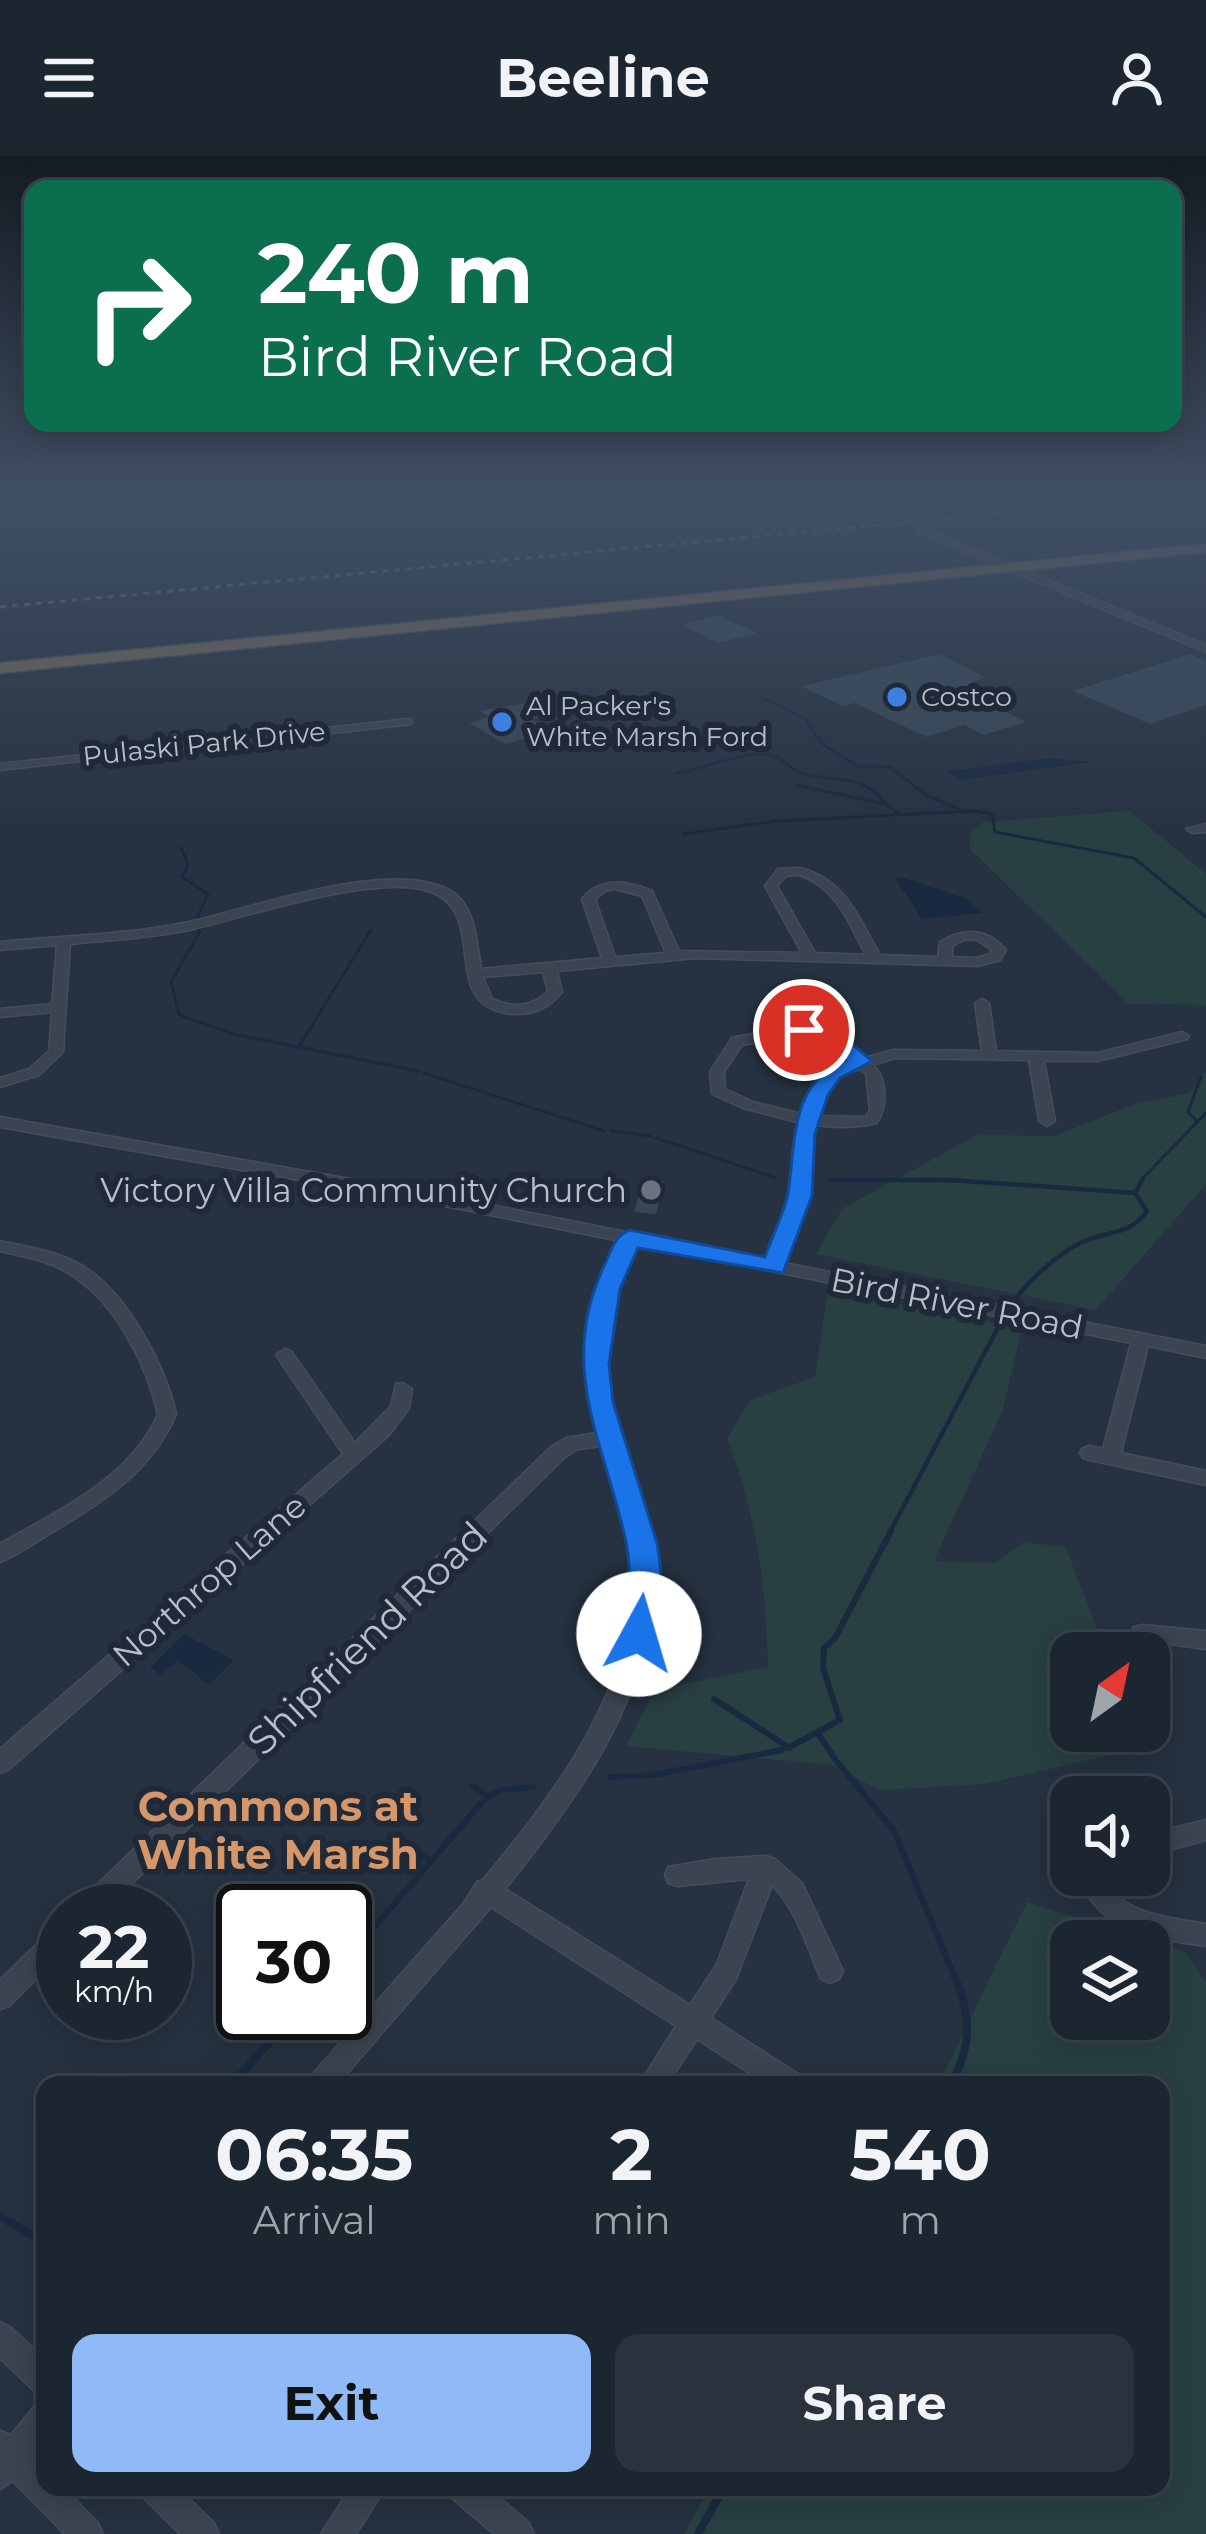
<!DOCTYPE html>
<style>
:root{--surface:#1c2631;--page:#29323d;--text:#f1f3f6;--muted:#a0a5ab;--line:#3a434d;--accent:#90baf7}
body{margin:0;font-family:Montserrat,sans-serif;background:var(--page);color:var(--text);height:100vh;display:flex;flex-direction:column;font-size:45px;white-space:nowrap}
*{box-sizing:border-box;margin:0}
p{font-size:39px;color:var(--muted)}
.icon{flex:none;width:66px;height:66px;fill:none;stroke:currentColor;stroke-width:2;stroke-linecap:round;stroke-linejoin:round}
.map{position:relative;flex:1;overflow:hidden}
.drawer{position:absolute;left:36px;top:1920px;width:1134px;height:420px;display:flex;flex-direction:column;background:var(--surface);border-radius:24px;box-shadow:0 6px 30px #0003,0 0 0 3px var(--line)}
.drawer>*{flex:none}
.hud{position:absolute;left:24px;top:24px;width:1158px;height:252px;border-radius:24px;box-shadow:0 6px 30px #0003,0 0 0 3px var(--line);background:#0b6e4f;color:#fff;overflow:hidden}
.needle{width:78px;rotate:33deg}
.fabs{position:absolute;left:1050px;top:1476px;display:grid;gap:24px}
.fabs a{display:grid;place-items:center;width:120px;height:120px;border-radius:24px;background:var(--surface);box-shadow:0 6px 30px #0003,0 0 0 3px var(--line);font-size:60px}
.speed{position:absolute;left:36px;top:1728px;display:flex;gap:24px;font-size:60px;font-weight:700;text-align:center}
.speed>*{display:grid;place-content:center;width:156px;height:156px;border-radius:50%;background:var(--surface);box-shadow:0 6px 30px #0003,0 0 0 3px var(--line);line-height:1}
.speed small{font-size:30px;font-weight:400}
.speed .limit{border:6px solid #111;border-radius:18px;background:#fff;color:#111}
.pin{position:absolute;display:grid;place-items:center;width:102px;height:102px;color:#fff;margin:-51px;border:6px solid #fff;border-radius:50%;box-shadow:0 3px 12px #0007}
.me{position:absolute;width:132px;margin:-66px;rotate:6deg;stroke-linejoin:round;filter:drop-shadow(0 0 9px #0008)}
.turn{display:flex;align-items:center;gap:42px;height:252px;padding:0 36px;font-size:54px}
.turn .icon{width:156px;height:156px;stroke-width:2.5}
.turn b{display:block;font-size:84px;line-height:102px}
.eta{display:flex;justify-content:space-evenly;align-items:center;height:204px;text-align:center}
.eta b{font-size:72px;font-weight:700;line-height:84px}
.button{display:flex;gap:24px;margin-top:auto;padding:24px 36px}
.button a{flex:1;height:138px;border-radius:24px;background:var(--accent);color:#111;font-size:48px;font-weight:700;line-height:138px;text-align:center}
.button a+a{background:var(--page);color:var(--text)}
header{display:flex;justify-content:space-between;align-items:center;height:156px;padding:0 36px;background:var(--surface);font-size:54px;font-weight:700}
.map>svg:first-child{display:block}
.green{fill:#284042;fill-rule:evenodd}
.water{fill:#192a40}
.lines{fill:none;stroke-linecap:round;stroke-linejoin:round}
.stream-far3{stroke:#192a40;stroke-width:3}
.stream-far2{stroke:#192a40;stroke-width:4.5}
.stream-far1{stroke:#192a40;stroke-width:6}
.stream{stroke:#192a40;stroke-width:8}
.building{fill:#384657}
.minor-casing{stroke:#444d5a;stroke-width:3}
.highway-casing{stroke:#454f5b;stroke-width:3}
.minor{fill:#3b4451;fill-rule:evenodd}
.highway{fill:#776a58;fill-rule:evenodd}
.rail{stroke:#5d6878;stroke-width:3;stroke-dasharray:6 6;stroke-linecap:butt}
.route{fill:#1a73e8;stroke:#114b97;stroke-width:3}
.shop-dot{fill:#3f7fe0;stroke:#1f2937;stroke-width:4.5}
.worship-dot{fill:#6b7280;stroke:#1f2937;stroke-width:4.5}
.labels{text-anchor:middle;stroke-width:12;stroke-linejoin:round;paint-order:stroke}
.far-poi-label{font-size:27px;fill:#b8bfcb;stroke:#1f2937;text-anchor:start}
.far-street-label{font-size:27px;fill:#b8bfcb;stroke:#1f2937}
.poi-label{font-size:33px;fill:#b8bfcb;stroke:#1f2937;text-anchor:end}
.street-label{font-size:33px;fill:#b8bfcb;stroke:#1f2937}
.near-street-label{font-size:39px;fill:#b8bfcb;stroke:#1f2937}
.near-neighbourhood-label{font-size:42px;font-weight:bold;fill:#d59669;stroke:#1f2937}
</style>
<header><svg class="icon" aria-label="menu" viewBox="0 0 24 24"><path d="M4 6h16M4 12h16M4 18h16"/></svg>Beeline<svg class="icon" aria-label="person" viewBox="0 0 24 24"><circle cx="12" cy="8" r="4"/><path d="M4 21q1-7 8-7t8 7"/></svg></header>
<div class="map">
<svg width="1206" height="2378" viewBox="0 0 1206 2378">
<rect width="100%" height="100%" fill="#263241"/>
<g class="green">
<path d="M1130,655L1206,718V849L1129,848L969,692L971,677L983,666Z"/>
<path d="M1206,913V1028L1096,1154L816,1098L842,1053L977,979L1054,980L1135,948L1190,937Z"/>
<path d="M828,1134L1022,1172L1002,1256L934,1405L996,1407L1022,1387L1065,1390L1107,1497H1071V1575H1138L1144,1591L985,1628L879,1634L831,1609L626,1590L655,1534L768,1511C766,1426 757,1362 727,1282L750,1244L815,1221Z"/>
<path d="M1027,1746L1185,1796L1206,1826V2378H684L710,2331H1161V1929H938ZM1149,1785V1863H1071V1785Z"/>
</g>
<g class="water">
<path d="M1050,602L1092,606L961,624L947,615Z"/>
<path d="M901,721L967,743L982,757L922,763L895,722Z"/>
<path d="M184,1478L234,1504L209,1529L178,1504L160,1519L150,1511Z"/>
</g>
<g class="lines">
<g class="stream-far3">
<path d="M802,341L807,340"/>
<path d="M1108,344L1143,340"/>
<path d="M722,348L746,340"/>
<path d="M763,542L805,563L821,587L857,610L890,611L926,639L959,653"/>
<path d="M676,617C705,614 749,590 777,601C786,605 791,614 801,617C831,626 866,617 885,648"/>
<path d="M796,629L885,648L898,657"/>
<path d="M683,678L776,665L974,655L992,658L995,676L1134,702L1206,761"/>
<path d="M181,691L188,709L182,721L208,738L195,767L200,775L171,826L179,859L237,879L418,915"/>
<path d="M298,892L371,774"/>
<path d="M424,917L604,975"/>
<path d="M1197,965L1188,956L1201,921"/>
<path d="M612,975L651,980"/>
<path d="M656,982L776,1022"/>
<path d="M829,1024L968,1025"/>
<path d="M1140,1025L1206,957"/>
</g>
<g class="stream-far2">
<path d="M829,1024H951L1135,1037L1147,1055C1129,1081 1106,1074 1080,1087C1055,1100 1025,1127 1010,1151"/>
<path d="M1135,1037L1143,1022"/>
<path d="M889,1378L1002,1164"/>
</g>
<g class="stream-far1">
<path d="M714,1543L790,1592"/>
<path d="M819,1579L835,1603"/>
<path d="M788,1592L840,1564L823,1512L824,1492L835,1482L891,1375"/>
<path d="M838,1607L894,1675L955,1822"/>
<path d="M610,1621L654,1619L782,1594"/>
<path d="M472,1630L487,1639"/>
<path d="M413,1693L431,1705"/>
<path d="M345,1805L482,1646L500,1634L533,1631"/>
</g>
<g class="stream">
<path d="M231,1929L296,1857"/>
<path d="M951,1929C972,1888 972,1861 954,1819"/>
<path d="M0,2061L45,2086"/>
<path d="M698,2378L724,2331"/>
</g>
</g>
<g class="building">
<path d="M718,459L757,477L718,487L681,469Z"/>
<path d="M940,498L985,521L959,533L1026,566L984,579L964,569L926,581L855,547L843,550L801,530Z"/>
<path d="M1190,498L1206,505V549L1150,568L1073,535Z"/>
<path d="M540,545L559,556L532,563L548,575L506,588L469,567L490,561L479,555Z"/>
<path d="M643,1023L664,1025L656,1058L634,1056Z"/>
</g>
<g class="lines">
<defs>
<g id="minor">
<path d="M146,340H154L155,343L148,345Z"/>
<path d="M844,340H855L895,360L888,362Z"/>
<path d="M920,371L1206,489V496L917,376Z"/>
<path d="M408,563L412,564V568L0,614V608Z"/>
<path d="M1206,668V676L1192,677L1186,673Z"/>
<path d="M800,712C846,724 858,761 880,799L938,801L940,786C963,771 988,772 1006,794L1000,804L978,810L696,802L557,815L562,836C550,851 534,859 514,858C435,853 492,759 431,736C378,716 247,761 189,774C150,782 110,784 70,788L63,896L39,919L0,931V922L29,913L49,895L52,856L0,861V853L52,848L57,789L0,794V786C61,780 123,779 184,767C249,754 396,698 454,737C476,753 477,789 481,813L602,802L582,743C601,720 627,724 652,735L679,795L802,797L765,730L778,713ZM799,719C836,730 849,768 866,799L815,797L777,730L786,720ZM615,733L642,740L666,797L615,801L595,743L605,735ZM966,783L977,784L992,794L990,798L977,802L952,801V790ZM543,816L548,835C531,852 513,852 492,843L483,821Z"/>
<path d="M982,843L989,847L996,895L1098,897L1182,876L1189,880L1187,883L1098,905H1044L1055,965L1047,970L1039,965L1029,904L894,902L873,909C888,923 887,951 877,967C856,972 837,972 815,969L808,1040L784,1107L1206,1190V1202L1148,1190L1121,1297L1206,1315V1329L1090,1304L1083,1302L1080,1297L1083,1292L1090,1290L1103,1293L1131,1187L636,1088C602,1168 599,1228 628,1310C639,1342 652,1373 656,1407C657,1422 654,1437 652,1452C640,1558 570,1652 505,1733L690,1849L717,1808L749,1723L677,1730L668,1727L665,1719L668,1711L715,1703L766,1700L775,1703L802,1727L843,1815L839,1823L830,1827L821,1823C807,1791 797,1754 772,1729L736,1823L711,1862L801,1920L805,1929H768L697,1883L667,1929H639L676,1870L491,1751L337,1929H307L311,1920L463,1748L477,1726L483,1724C548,1645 618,1556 631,1451C633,1436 636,1421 635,1405C631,1365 614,1328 602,1290L578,1293L565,1301L104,1755H75L78,1747L551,1291L566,1282L598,1277C582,1204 591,1153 620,1085L440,1049L0,971V961L440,1039L768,1104L792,1040L800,967L743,952L712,938L710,916L732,882C792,870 815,861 865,902L893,894L982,895L975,847ZM804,879L828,886L852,906L828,914L802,958L753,946L725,933L724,916L742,889ZM860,913L866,917L870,954L866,961L816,960L839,920Z"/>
<path d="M0,1085C27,1091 57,1095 81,1109C126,1135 165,1209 176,1258C153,1315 101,1347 49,1378C33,1388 17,1399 0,1406V1388C57,1355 131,1322 158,1258C147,1209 116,1148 73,1120C52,1105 25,1101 0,1095Z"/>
<path d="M285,1193L291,1195L355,1287L391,1250L396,1228L403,1227L412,1233L409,1252L389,1279L8,1614L0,1617V1593L343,1298L276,1199Z"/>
<path d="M1142,1469L1206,1475V1493L1134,1483L1131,1477L1134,1471Z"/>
<path d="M1206,1664V1684L1149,1700V1678Z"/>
<path d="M1076,1719H1101C1121,1759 1166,1761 1206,1768V1790C1146,1781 1104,1779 1076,1719Z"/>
<path d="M63,1768V1796L9,1850L0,1853V1824L54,1771Z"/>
<path d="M0,2166L10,2171L45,2203V2239L34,2235L0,2202Z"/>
<path d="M45,2247V2286L33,2301L45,2313V2331H63L98,2367L103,2378H65L13,2325L0,2333V2275L11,2279L34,2251Z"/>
<path d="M139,2331H177L214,2367L219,2378H180L144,2342Z"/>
<path d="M351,2331H386L356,2378H321Z"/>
<path d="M447,2331H487L529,2367L534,2378H494L452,2342Z"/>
</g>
<path id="highway" d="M1206,388V396L0,517V507Z"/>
</defs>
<use href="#minor" class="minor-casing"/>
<use href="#highway" class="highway-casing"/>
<use href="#minor" class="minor"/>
<use href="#highway" class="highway"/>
<path class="rail" d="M0,451L1189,340"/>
</g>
<linearGradient id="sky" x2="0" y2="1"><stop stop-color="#151c24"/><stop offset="0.51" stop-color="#414f65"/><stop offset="1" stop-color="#414f65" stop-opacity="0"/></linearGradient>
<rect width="1206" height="673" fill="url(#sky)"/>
<path class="route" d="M804,868L841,878L872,905L840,922L828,939L815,978L812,1040L783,1117L638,1092L620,1133L609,1208L613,1246L657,1387L661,1415L655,1478L639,1490L623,1478C626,1447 633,1416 626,1386C605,1287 556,1212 604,1110C611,1096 614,1079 630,1074L765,1101C772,1080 784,1058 788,1037C796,986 789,928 845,904C828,890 807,886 793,874Z"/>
<g class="shop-dot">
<circle cx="897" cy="541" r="12"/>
<circle cx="502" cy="566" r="12"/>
</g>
<circle class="worship-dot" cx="651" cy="1034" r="12"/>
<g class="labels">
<g class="far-poi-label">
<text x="921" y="550">Costco</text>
<text x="526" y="559">Al Packer's<tspan x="526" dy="31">White Marsh Ford</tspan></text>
</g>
<g class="far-street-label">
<text transform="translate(204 588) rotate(-6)" y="9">Pulaski Park Drive</text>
</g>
<g class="poi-label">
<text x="627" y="1046">Victory Villa Community Church</text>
</g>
<g class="street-label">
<text transform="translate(957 1147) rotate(11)" y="12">Bird River Road</text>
<text transform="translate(209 1424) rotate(-41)" y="12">Northrop Lane</text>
</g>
<g class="near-street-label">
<text transform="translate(367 1482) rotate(-44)" y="14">Shipfriend Road</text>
</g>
<g class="near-neighbourhood-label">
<text x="278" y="1665">Commons at<tspan x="278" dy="48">White Marsh</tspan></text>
</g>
</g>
</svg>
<div class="fabs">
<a><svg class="needle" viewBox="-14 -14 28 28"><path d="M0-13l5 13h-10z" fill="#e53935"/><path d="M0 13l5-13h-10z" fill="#a0a5ab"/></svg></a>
<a><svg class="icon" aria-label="sound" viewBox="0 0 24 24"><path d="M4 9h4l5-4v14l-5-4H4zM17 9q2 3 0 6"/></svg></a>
<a><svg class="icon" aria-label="layers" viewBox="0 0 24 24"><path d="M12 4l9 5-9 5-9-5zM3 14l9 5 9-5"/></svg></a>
</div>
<div class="speed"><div>22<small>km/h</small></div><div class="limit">30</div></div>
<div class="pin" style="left:804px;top:874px;background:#d93025"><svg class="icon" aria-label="arrive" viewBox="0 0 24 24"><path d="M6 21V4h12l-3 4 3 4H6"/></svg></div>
<svg class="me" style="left:639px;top:1478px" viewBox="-20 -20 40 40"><circle r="19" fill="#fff"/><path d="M0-13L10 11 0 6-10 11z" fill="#1a73e8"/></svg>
<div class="hud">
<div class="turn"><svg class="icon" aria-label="right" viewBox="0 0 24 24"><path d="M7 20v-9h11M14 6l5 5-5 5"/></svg><div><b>240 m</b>Bird River Road</div></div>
</div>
<section class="drawer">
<div class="eta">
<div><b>06:35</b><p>Arrival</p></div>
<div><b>2</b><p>min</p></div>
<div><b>540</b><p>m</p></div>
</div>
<div class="button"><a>Exit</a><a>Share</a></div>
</section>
</div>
